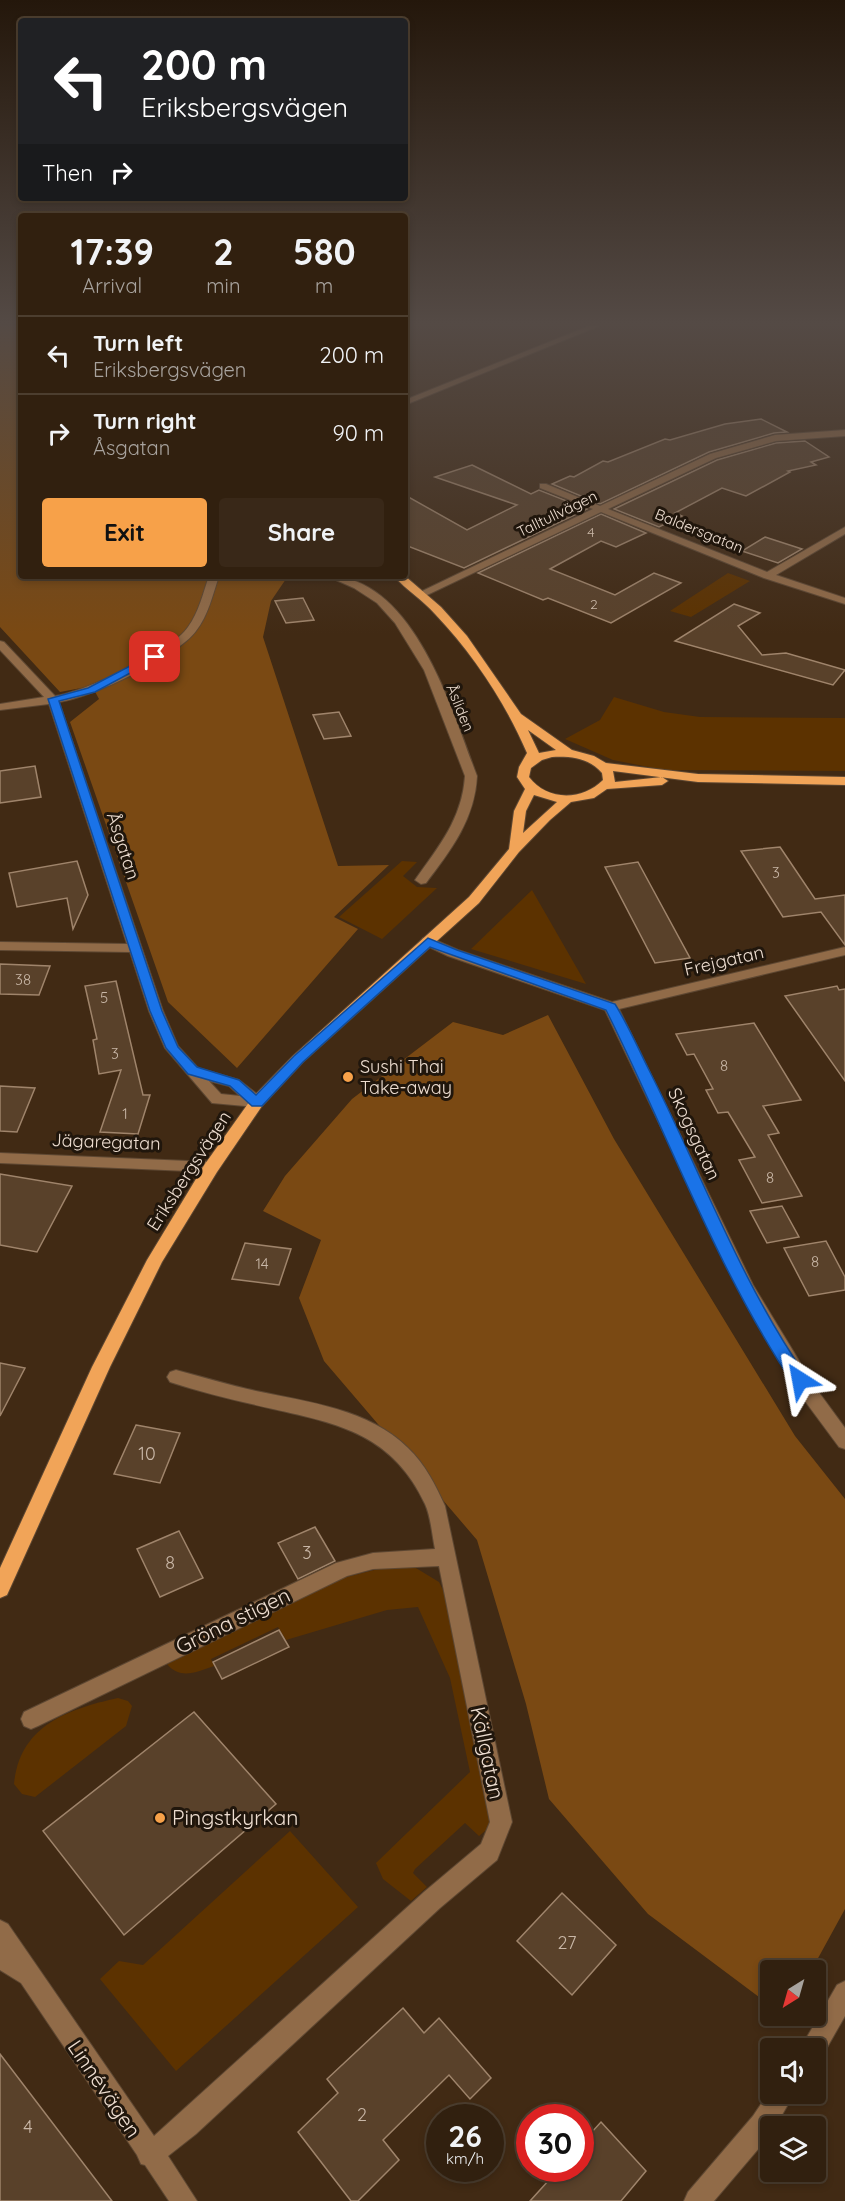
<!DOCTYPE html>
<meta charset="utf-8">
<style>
:root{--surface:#31200f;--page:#392818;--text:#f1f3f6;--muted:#a8a39e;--line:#4c3e2f;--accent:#f7a149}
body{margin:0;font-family:Quicksand,sans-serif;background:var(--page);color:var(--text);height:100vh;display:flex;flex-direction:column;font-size:22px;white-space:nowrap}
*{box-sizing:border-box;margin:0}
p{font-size:20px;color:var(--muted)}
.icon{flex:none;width:33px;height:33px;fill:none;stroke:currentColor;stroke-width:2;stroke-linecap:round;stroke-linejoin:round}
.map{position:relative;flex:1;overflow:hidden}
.panel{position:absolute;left:18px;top:213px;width:390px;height:366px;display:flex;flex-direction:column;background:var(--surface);border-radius:6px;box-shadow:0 3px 9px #0003,0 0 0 2px var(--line)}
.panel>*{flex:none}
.hud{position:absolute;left:18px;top:18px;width:390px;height:183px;border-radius:6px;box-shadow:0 3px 9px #0003,0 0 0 2px var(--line);background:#202124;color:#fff;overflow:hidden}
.needle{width:39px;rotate:217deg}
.buttons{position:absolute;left:760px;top:1960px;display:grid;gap:12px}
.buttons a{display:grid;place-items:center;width:66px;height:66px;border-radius:6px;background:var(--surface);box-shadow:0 3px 9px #0003,0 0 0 2px var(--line);font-size:30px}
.speed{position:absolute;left:426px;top:2104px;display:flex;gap:12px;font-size:30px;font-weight:700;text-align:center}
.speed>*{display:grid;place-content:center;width:78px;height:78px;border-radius:50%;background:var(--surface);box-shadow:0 3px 9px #0003,0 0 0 2px var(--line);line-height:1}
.speed small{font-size:15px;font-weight:400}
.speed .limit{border:9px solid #d22;background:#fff;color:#111}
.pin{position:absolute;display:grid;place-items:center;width:51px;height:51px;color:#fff;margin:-26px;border-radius:12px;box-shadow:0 3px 9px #0006}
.me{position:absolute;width:66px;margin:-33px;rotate:326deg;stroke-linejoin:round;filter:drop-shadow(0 0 4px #0008)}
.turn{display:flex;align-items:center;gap:21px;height:126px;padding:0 24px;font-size:27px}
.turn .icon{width:78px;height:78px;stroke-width:2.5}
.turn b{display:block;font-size:42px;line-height:51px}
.then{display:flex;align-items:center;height:57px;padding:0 24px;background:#0003;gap:12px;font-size:22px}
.eta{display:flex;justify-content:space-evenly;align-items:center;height:102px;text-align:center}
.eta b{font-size:36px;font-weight:700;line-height:42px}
.cta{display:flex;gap:12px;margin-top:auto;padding:12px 24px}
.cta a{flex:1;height:69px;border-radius:6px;background:var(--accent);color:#111;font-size:24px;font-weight:700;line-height:69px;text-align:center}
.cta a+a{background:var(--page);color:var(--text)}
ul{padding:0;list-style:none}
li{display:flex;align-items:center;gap:18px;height:78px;padding:0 24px;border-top:2px solid var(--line)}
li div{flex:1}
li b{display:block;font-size:22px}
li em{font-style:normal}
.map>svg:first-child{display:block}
.green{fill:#5c3200}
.forest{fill:#7a4913}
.building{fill:#59412a;stroke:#9f846b;stroke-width:1.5}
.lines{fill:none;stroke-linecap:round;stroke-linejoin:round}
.minor-casing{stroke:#5d4732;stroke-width:2}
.major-casing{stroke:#5d4732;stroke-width:2}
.minor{fill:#916b48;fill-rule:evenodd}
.major{fill:#f1a458;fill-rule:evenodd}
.route{fill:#1a73e8;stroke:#114b97;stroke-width:1.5}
.poi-dot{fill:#f7a149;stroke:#20160c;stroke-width:2}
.labels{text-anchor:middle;stroke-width:6;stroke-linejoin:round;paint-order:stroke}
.far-number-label{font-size:14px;fill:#c9b7a7}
.far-street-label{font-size:15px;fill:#eeded1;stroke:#20160c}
.number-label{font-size:15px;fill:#c9b7a7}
.street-label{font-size:18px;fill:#eeded1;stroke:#20160c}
.poi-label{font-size:18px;fill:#eeded1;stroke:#20160c;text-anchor:start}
.near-number-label{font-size:18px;fill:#c9b7a7}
.near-street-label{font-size:21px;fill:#eeded1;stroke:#20160c}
.near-poi-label{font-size:21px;fill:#eeded1;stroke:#20160c;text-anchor:start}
</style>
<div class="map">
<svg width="845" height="2201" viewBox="0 0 845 2201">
<rect width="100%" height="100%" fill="#412a14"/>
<g class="green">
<path d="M728,573L750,581L691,617L670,611Z"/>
<path d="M614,697L664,712L700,717L845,718V771L664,770L613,760L565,739L600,720Z"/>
<path d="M402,861L417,862L403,876L417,887L437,888L382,939L339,917Z"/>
<path d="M532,890L586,984L471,949Z"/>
<path d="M406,1562L439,1582L446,1596L487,1766L491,1826L479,1836L465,1823L415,1869L413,1873L427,1887L411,1901L383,1879L376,1863L470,1772L450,1678L418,1607L387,1610L286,1640L278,1627L211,1659L214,1666C197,1672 180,1680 167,1664L339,1579Z"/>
<path d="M118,1698L128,1701L132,1706L126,1726L35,1797L22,1794L14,1784C19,1726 68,1709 118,1698Z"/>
<path d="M290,1831L358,1907L176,2071L100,1979L119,1961L143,1965Z"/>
</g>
<g class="forest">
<path d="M0,326H21V576H288L271,601L263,637L338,866L389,865L334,917L358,929L237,1068L168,1002L70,722L99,699L92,686L60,692L0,627Z"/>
<path d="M548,1015L614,1139L795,1436L845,1499V1909L811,1971H771V2006L648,1914L549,1799L526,1704L477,1540L324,1361L299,1298L321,1240L263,1211L285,1176L352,1099L453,1022L503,1035Z"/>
</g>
<g class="building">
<path d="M761,419L787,432L774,433L709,452L600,504L552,484L570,476L574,477L603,461L608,462L665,439L670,440L725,424Z"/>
<path d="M805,441L829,457L811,462L816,465L788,471L790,472L746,496L722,488L675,513L682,516L659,527L614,509L717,460L776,443Z"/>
<path d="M472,465L531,494L539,490L587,509L464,568L405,545V495L467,530L517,505L435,477Z"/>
<path d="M601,514L646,533L616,547L601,541L550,569L615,595L654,573L681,583L611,623L548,598L543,600L478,573Z"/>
<path d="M765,537L802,549L778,563L742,551Z"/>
<path d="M303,598L314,620L286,623L275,601Z"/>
<path d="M734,604L760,613L738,626L762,655L786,653L845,670L833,685L675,641Z"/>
<path d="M339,712L351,736L324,739L313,715Z"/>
<path d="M35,766L41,797L0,803V771Z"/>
<path d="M780,847L815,899L845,895V945L821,912L783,917L741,851Z"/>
<path d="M77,861L88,895L73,929L67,898L17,907L9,873Z"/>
<path d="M638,862L690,958L655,963L605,867Z"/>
<path d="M0,964L50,966L39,995L0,994Z"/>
<path d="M116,981L143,1095H150L138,1134L100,1132L121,1070L99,1074L93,1040L97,1039L85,986Z"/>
<path d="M837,986L839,990L845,989V1081L785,996Z"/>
<path d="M754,1023L801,1100L763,1106L779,1133L768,1135L802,1196L762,1203L739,1160L755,1157L728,1112L718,1113L706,1090L713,1089L694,1054L687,1055L676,1034Z"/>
<path d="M0,1086L35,1088L17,1132L0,1131Z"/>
<path d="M0,1174L72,1186L37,1252L0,1245Z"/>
<path d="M782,1206L799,1237L767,1243L750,1211Z"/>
<path d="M826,1241L845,1277V1290L809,1296L784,1248Z"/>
<path d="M245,1243L291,1249L279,1285L232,1279Z"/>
<path d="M0,1363L25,1368L0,1416Z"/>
<path d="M136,1425L180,1433L160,1483L114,1474Z"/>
<path d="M315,1527L335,1561L298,1579L278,1543Z"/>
<path d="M179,1531L203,1578L160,1597L137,1549Z"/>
<path d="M279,1630L289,1647L222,1679L213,1662Z"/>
<path d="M194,1712L276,1804L124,1935L43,1831Z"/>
<path d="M562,1893L616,1945L572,1995L517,1941Z"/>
<path d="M403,2008L424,2033L439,2018L491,2078L470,2099L449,2075L383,2140L399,2160L358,2201H351L298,2132L338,2093L327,2079Z"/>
<path d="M0,2054L112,2201H0Z"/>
<path d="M601,2122L646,2171L621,2201H530L559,2169H580V2145Z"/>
</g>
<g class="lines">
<defs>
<g id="minor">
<path d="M589,326H599L405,405V400Z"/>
<path d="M845,430V436L776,441L716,458L608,509L767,572L845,527V534L776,575L845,598V604L764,578L601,512L425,596L416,594L593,509L540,488V484H546L600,506L710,454L775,435Z"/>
<path d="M209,576H219C213,594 208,616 196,631C177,657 91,698 59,702L163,1011L178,1046L198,1068L239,1080L262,1098L265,1102L257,1107L212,1103L165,1048L149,1011L130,952L0,950V942L127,944L49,704L0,710V704L44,697L0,650V641L4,642L55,696C85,692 172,651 188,627C199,612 203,593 209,576ZM209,1081L229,1086L240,1096L221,1094Z"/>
<path d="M327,576C414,576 452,711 477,776C475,819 451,850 426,883L421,884L415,880C439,846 462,819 465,776L424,670L395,623L377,603L354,588Z"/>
<path d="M428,937L458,950L612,1002L845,947V955L619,1009L753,1285L815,1387L845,1428V1449L839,1447L802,1397L737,1286L605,1010L448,956L423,944L421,941L423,938Z"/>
<path d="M0,1153L212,1162L220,1167L212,1172L0,1163Z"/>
<path d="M176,1370C203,1377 229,1385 256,1391C308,1402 369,1409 408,1448C425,1464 436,1486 445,1506L512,1822L497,1860L440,1908L196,2134L168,2156L197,2201H169L145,2165L141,2164L137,2155L21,1983L0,1970V1920L8,1924L154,2136L424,1892L481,1844L490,1822L439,1566L373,1569L347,1576L38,1726L31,1729L24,1726L21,1719L24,1712L336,1563L373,1553L435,1549C432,1535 431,1517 425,1504C393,1435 340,1424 273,1409C238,1401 203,1393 170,1382L167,1377L170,1372Z"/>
<path d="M845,1981V2016L821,2058L816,2059V2049H800L837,1985Z"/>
<path d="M771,2089V2094H794L775,2127H771V2134L714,2201H684L688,2192L753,2116Z"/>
</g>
<path id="major" d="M394,576H405L441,607L467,636L521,714L572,750L594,756L606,763L698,774L845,777V785L698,782L613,771L615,782L662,777L668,781L662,785L607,789L594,798L571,802L550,820L519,852L479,903L303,1062L262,1106L217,1172L162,1262L110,1367L7,1595L0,1598V1568L92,1367L147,1260L205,1164L252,1098L293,1056L469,897L509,849L514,811L525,789L517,777L519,767L527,753C505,702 473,654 435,614C423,600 406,590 394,576ZM528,730L556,750L539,753ZM552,757C571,756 589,758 602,773L603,780C582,801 547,801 529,777L531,768L542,760ZM534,795L557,802L523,833L526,811Z"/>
</defs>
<use href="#minor" class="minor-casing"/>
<use href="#major" class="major-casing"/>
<use href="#minor" class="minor"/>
<use href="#major" class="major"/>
</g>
<linearGradient id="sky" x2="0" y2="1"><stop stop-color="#24170b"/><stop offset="0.51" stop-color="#544a45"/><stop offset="1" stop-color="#544a45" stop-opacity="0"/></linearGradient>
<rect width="845" height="634" fill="url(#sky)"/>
<path class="route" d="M151,655L160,657L95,692L59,701L162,1011L178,1047L197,1067L239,1080L256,1095L294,1056L428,938L457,950L615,1004C628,1025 638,1048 649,1070C701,1172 740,1281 806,1376L808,1380L806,1385H794C716,1269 668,1134 606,1010L430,947L303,1062L262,1106H252L230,1086L188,1074L166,1048L150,1011L48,699L88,688Z"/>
<g class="poi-dot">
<circle cx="348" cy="1077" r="6"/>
<circle cx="160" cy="1818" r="6"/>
</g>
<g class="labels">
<g class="far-number-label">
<text x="591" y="537">4</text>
<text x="594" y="609">2</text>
</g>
<g class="far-street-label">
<text transform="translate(557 514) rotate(-26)" y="5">Talltullvägen</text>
<text transform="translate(699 531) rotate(22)" y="5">Baldersgatan</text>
<text transform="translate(460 708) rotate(68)" y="5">Åsliden</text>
</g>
<g class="number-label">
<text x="776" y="878">3</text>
<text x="23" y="985">38</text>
<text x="104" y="1003">5</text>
<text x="115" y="1059">3</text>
<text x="724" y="1071">8</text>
<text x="125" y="1119">1</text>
<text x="770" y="1183">8</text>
<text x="815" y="1267">8</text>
<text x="262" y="1269">14</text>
</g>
<g class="street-label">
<text transform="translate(123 846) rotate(72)" y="6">Åsgatan</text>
<text transform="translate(724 961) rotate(-13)" y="6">Frejgatan</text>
<text transform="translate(694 1134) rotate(65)" y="6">Skogsgatan</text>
<text transform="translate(106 1142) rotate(2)" y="6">Jägaregatan</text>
<text transform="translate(189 1171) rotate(-57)" y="6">Eriksbergsvägen</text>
</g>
<g class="poi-label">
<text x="360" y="1073">Sushi Thai<tspan x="360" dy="21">Take-away</tspan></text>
</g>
<g class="near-number-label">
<text x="147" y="1460">10</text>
<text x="307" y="1559">3</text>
<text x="170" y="1569">8</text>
<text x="567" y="1949">27</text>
<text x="362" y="2121">2</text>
<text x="28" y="2133">4</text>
</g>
<g class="near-street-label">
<text transform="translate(233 1621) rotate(-26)" y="7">Gröna stigen</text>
<text transform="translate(487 1753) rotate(78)" y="7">Källgatan</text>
<text transform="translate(104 2089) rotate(56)" y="7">Linnévägen</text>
</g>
<g class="near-poi-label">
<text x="172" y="1825">Pingstkyrkan</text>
</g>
</g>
</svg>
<div class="buttons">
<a><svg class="needle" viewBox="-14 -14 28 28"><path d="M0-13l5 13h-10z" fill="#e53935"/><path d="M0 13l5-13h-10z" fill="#a8a39e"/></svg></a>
<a><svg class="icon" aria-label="sound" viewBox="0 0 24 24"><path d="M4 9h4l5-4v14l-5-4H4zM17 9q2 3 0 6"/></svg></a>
<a><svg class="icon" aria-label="layers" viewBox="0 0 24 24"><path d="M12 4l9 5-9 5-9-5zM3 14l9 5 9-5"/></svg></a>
</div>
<div class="speed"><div>26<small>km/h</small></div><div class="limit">30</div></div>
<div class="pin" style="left:155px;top:657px;background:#d93025"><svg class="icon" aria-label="arrive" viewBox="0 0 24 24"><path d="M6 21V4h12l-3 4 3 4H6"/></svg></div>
<svg class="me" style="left:800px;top:1380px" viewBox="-20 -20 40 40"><path d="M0-17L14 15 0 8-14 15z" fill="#1a73e8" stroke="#fff" stroke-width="4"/></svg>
<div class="hud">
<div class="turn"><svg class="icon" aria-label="left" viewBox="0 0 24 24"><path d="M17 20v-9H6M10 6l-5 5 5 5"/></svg><div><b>200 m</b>Eriksbergsvägen</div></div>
<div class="then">Then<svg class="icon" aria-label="right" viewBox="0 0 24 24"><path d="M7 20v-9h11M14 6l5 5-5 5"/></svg></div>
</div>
<section class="panel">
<div class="eta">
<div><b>17:39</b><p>Arrival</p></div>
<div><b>2</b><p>min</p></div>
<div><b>580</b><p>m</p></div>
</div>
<ul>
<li><svg class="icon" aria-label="left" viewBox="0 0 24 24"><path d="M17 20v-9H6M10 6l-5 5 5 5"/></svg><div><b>Turn left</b><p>Eriksbergsvägen</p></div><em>200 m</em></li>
<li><svg class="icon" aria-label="right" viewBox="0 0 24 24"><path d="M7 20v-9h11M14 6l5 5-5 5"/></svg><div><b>Turn right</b><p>Åsgatan</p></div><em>90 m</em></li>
</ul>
<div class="cta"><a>Exit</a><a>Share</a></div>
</section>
</div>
